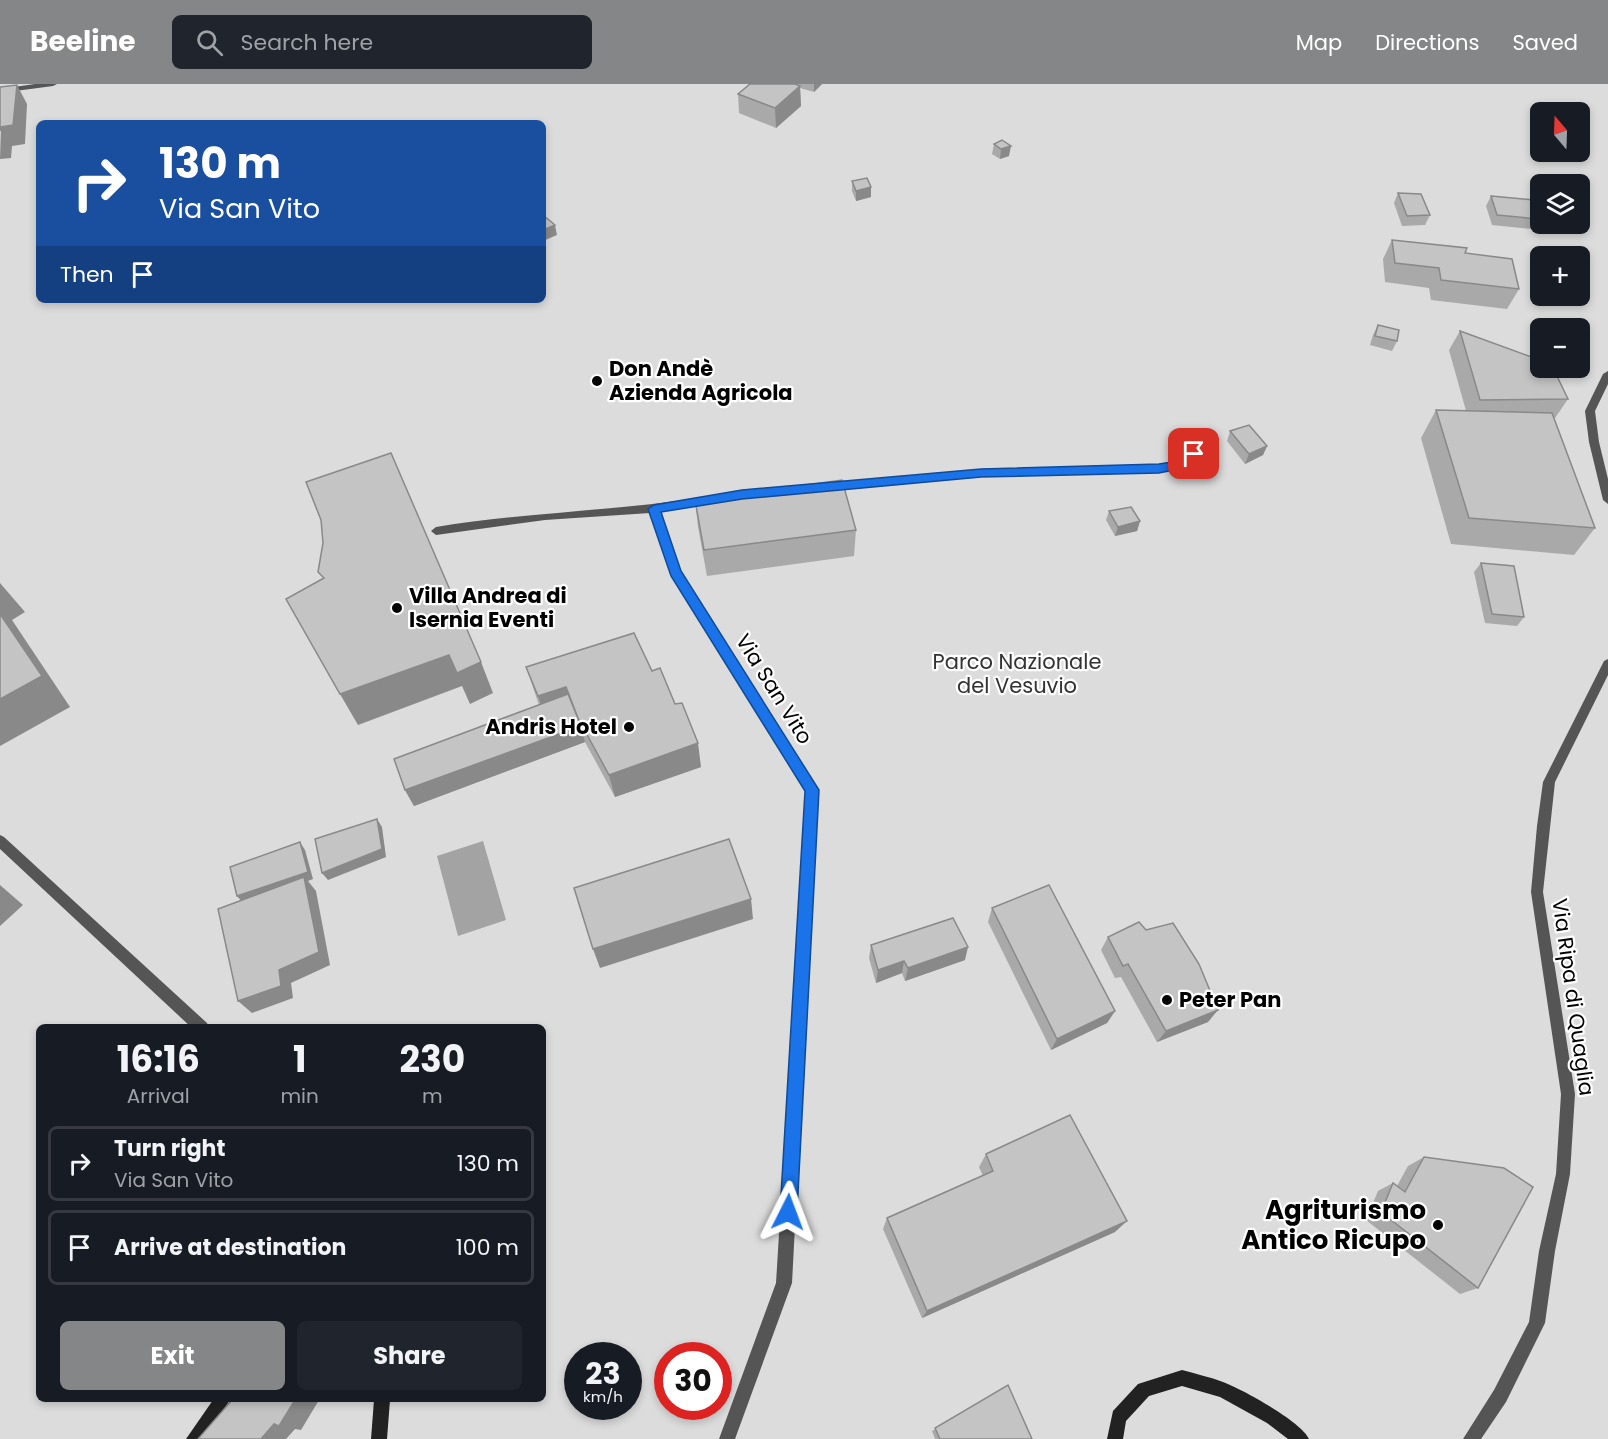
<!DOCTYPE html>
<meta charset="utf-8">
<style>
:root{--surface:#171b24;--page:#20242c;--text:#f1f3f6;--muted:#9ea1a6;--line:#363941;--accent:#858687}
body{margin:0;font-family:Poppins,sans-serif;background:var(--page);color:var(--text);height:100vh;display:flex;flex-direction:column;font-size:22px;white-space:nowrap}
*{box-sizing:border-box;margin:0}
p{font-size:20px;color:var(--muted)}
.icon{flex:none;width:33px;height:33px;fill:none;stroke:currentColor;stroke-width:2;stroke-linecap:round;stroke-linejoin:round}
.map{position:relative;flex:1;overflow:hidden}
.drawer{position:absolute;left:36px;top:940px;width:510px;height:378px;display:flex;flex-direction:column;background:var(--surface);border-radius:9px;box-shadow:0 3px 9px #0003}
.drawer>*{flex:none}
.banner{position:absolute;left:36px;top:36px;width:510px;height:183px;border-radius:9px;box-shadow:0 3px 9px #0003;background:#1a4fa0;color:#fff;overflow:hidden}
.needle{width:39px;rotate:341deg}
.controls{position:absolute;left:1530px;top:18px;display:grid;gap:12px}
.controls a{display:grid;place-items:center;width:60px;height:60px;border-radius:9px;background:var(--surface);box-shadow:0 3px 9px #0003;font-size:30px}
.speed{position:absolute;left:564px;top:1258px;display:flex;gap:12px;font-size:30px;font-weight:700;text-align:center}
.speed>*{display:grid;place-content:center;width:78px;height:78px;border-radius:50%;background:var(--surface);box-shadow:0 3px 9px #0003;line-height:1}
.speed small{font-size:15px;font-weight:400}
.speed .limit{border:9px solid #d22;background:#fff;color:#111}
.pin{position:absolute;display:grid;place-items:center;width:51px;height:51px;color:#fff;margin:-26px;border-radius:12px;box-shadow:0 3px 9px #0006}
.me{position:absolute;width:66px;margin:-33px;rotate:3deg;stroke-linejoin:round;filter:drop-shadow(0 0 4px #0008)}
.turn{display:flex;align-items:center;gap:21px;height:126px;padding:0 24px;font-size:27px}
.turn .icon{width:78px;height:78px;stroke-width:2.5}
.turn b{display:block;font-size:42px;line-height:51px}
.then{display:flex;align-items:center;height:57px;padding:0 24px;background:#0003;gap:12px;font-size:22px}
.eta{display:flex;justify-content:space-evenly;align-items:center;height:102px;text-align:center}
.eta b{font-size:36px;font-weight:700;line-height:42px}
.button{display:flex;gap:12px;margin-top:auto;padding:12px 24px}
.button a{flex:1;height:69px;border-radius:9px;background:var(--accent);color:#fff;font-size:24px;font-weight:700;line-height:69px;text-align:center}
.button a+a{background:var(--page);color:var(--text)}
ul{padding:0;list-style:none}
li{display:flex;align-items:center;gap:18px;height:75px;margin:0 12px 9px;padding:0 12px;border:3px solid var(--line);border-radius:9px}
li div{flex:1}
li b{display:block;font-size:22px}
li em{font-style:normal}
header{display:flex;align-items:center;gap:36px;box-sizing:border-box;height:84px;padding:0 30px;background:var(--accent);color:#fff}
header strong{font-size:28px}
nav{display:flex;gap:33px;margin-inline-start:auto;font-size:21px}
.search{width:420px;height:54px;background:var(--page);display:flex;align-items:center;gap:15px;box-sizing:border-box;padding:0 21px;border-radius:9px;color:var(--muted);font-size:22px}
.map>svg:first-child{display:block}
.green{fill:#dcdcdc;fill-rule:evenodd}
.water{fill:#a3a3a3}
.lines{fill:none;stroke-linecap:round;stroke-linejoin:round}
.street{fill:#555;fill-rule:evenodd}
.secondary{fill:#222;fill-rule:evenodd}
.wall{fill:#a9a9a9}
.shaded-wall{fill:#898989}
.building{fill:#c4c4c4;stroke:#898989;stroke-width:1.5}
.route{fill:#1a73e8;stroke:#114b97;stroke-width:1.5}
.poi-dot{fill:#000;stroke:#fff;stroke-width:2}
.labels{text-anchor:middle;stroke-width:4.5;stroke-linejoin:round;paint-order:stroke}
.poi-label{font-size:21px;font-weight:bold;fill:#000;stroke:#fff;text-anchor:start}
.park-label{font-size:21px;fill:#333;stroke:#fff}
.street-label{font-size:21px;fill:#000;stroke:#fff}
.near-poi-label{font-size:26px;font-weight:bold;fill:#000;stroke:#fff;text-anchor:end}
</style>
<header>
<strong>Beeline</strong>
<div class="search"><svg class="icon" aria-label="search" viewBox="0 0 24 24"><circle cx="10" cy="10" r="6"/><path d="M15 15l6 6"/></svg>Search here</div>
<nav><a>Map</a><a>Directions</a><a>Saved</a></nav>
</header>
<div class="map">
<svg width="1608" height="1355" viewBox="0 0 1608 1355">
<rect width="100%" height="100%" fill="#fff"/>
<path class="green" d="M0,0H1608V1355H0ZM1540,28H1580V68H1540ZM39,39H543V216H39ZM1540,100H1580V140H1540ZM1540,172H1580V212H1540ZM1540,244H1580V284H1540ZM39,944H543V1316H39ZM578,1272H628V1323H578ZM668,1272H718V1323H668Z"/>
<path class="water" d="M483,757L506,836L458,852L437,772Z"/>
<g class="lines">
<g class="street">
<path d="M35,0H57L53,2L0,9V5Z"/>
<path d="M1608,287V300L1595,327L1599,358L1608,395V420L1603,416L1589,358L1585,327L1603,290Z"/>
<path d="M1194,366L1199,370L1193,382L1159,389L981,393L829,407L824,403L829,399L981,385L1159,381L1186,376L1190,367Z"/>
<path d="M710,412L714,413L715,416L714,419L660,428L680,487L818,706L792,1199L735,1355H719L776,1199L806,707L671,491L650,429L545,436L436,451L431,447L436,443C527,428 619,427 710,412Z"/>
<path d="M1608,575V591L1555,698L1543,808L1575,1010L1570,1090L1555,1167L1545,1239L1506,1318L1481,1355H1463L1494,1306L1529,1238L1539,1167L1556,1090L1561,1010L1531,808L1537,742L1543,698L1604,577Z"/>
<path d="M0,751L4,753L207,939L209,944H192L0,765Z"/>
</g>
<g class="secondary">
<path d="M1182,1286C1196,1290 1210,1293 1223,1298C1242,1305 1302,1338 1309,1355H1288L1267,1339L1220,1313L1182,1302L1149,1312L1126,1337L1123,1355H1107L1113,1327L1138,1300Z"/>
<path d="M213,1316H230L204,1355H186Z"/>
<path d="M374,1316H390L387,1355H371Z"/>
</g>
</g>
<g class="wall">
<path d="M750,0H822L814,8L800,4L801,22L776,44L739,29L738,10Z"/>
<path d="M1002,56L1009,72L1000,75L992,70L994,60Z"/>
<path d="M852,97L871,113L856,117L852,107Z"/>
<path d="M1398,109L1430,131L1425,141L1402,142L1394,119Z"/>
<path d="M1491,112L1538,135L1532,145L1492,141L1486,122Z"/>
<path d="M1392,156L1465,169L1519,205L1507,225L1431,216L1429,204L1385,198L1383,175Z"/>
<path d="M1378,241L1397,257L1392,267L1370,261L1373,251Z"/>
<path d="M1460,247L1568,315L1555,334H1554L1595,444L1574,471L1451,460L1421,354L1436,326L1466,327L1449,266Z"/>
<path d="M1230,347L1267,362L1263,371L1245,380L1227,357Z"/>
<path d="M695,416L856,446L854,472L707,492L698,443Z"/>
<path d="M1109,427L1140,437L1137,447L1115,452L1106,436Z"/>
<path d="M1481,479L1524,533L1517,542L1485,539L1474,488Z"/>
<path d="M526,583L701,683L615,713L585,658L414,722L405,706L539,621Z"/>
<path d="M992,824L1115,927L1107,939L1051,966L988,838Z"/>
<path d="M1108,853L1208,938L1157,958L1121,893L1115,894L1101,866Z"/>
<path d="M871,861L965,876L905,897L902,889L876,899L869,874Z"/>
<path d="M986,1070L1115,1148L922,1234L883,1145L887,1134L983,1092L979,1083Z"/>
<path d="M1424,1073L1478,1204L1460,1210L1366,1136L1378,1107L1393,1099L1397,1102L1408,1082Z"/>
<path d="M1008,1301L1032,1355H935L932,1347Z"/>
</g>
<g class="shaded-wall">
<path d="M814,0H822L814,8Z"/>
<path d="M17,1L27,20L25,60L12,62L11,74L0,75L1,43Z"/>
<path d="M800,2L801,22L776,44L775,24Z"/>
<path d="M1011,62L1009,72L1000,75L1001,65Z"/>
<path d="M871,103V113L856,117V107Z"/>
<path d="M555,141L557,151L543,157V146Z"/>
<path d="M1267,362L1263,371L1245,380L1249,370Z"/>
<path d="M1140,437L1137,447L1115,452L1118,443Z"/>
<path d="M0,499L25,528L12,536L70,623L0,662Z"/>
<path d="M449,571L481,578L493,609L470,620L462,602L358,641L340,610Z"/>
<path d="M566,603L573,627L546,636L538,612Z"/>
<path d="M581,642L585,658L414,722L405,706Z"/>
<path d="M698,659L701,683L615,713L609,691Z"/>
<path d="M377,735L382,743L386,773L328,796L322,789Z"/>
<path d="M300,758L305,766L313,795L308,797L316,807L330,881L291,899L293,914L252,929L238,917L243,819L237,812Z"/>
<path d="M0,801L23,821L0,842Z"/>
<path d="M751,815L753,835L600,884L593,865Z"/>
<path d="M968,863L965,876L905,897L908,884Z"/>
<path d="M904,877L902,889L876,899L878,886Z"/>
<path d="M1218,926L1208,938L1157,958L1166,947Z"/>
<path d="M1115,927L1107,939L1051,966L1057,955Z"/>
<path d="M1127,1137L1115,1148L922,1234L927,1227Z"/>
<path d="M295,1316H319L301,1346L295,1345L286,1355H261Z"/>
</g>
<g class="building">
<path d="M750,0H795L800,2L775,24L738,10Z"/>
<path d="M17,1L13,41L1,43L0,47V3Z"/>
<path d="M1002,56L1011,62L1001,65L994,60Z"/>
<path d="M867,94L871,103L856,107L852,97Z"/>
<path d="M1398,109L1421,110L1430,131L1407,132Z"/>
<path d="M1491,112L1534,116L1538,135L1497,131Z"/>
<path d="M543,131L555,141L543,146Z"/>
<path d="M1392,156L1467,164L1465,169L1512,175L1519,205L1441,196L1439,184L1395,179Z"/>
<path d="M1378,241L1399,246L1397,257L1375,252Z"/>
<path d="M1460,247L1540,276V284H1553L1568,315L1480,316Z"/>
<path d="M1436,326L1552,329L1595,444L1469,434Z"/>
<path d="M1249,341L1267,362L1249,370L1230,347Z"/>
<path d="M391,369L481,578L457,589L449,571L340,610L286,515L324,494L318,488L323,459L321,436L306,398Z"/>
<path d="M842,396L856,446L704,466L695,416Z"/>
<path d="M1131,423L1140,437L1118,443L1109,427Z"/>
<path d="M1481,479L1514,482L1524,533L1492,530Z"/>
<path d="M0,530L42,592L0,615Z"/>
<path d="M634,549L652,587L660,584L675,620L682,619L698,659L609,691L578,634L566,603L538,612L526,583Z"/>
<path d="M568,610L581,642L405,706L394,675Z"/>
<path d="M377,735L382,765L322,789L315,755Z"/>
<path d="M729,755L751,815L593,865L574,804Z"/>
<path d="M300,758L308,788L237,812L230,783Z"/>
<path d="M304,793L319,868L279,886L281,902L238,917L218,825Z"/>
<path d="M1049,801L1115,927L1057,955L992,824Z"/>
<path d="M953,834L968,863L908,884L904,877L878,886L871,861Z"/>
<path d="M1139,838L1146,846L1173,839L1199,880L1218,926L1166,947L1128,880L1123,882L1108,853Z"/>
<path d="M1070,1031L1127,1137L927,1227L887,1134L993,1087L986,1070Z"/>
<path d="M1424,1073L1504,1084L1533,1103L1478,1204L1381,1128L1393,1099L1405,1108Z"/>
<path d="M1008,1301L1032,1355H940L935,1344Z"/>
<path d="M232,1316H295L279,1342L274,1340L261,1355H198Z"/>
</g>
<path class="route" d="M1194,366L1200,370L1193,382L1159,389L981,393L742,415L661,428L681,487L819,706L797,1128L794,1134L788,1137L782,1134L780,1128L805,707L671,492L648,425L654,421L742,406L981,385L1159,380L1185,376L1190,367Z"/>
<g class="poi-dot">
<circle cx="597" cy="297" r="6"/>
<circle cx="397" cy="524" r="6"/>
<circle cx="629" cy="643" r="6"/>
<circle cx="1167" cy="916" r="6"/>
<circle cx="1438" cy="1141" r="6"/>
</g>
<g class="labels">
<g class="poi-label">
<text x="609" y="292">Don Andè<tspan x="609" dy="24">Azienda Agricola</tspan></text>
<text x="409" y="519">Villa Andrea di<tspan x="409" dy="24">Isernia Eventi</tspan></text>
<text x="617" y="650" text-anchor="end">Andris Hotel</text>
<text x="1179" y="923">Peter Pan</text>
</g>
<g class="park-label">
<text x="1017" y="585">Parco Nazionale<tspan x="1017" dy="24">del Vesuvio</tspan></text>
</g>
<g class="street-label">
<text transform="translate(774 605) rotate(58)" y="7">Via San Vito</text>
<text transform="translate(1573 913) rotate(82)" y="7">Via Ripa di Quaglia</text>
</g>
<g class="near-poi-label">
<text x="1426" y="1135">Agriturismo<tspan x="1426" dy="30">Antico Ricupo</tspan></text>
</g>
</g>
</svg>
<div class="controls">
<a><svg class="needle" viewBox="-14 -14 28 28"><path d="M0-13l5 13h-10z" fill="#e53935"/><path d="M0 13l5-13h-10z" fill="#9ea1a6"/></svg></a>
<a><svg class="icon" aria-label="layers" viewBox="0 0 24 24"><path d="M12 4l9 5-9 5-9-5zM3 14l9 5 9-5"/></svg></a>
<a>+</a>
<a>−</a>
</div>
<div class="speed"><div>23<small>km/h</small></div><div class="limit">30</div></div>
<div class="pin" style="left:1194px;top:370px;background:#d93025"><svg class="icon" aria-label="arrive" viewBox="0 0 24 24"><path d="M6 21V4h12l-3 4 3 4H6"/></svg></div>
<svg class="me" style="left:788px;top:1128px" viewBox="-20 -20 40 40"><path d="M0-17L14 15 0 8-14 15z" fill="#1a73e8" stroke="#fff" stroke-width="4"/></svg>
<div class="banner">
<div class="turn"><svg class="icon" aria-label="right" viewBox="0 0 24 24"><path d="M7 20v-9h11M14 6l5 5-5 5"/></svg><div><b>130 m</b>Via San Vito</div></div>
<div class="then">Then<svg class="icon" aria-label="arrive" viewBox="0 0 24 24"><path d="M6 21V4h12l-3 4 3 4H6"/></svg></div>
</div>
<section class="drawer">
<div class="eta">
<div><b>16:16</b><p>Arrival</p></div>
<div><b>1</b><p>min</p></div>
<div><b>230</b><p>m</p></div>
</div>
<ul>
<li><svg class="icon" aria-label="right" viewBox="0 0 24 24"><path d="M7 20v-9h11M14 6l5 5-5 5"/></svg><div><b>Turn right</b><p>Via San Vito</p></div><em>130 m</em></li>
<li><svg class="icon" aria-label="arrive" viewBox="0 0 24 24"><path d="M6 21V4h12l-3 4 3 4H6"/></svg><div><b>Arrive at destination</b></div><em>100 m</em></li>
</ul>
<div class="button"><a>Exit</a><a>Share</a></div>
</section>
</div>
